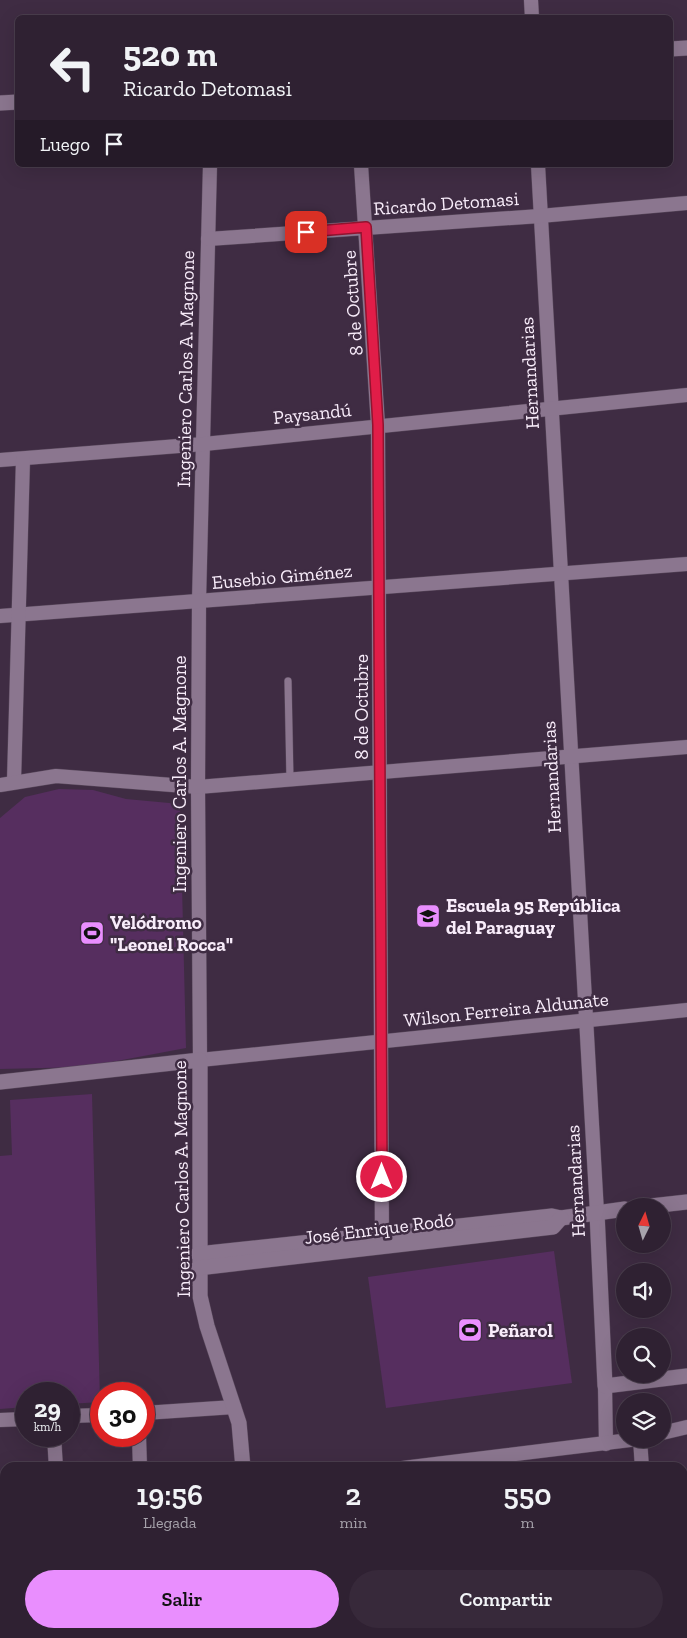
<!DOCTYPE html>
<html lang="es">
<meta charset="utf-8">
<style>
:root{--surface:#2f2132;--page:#37293a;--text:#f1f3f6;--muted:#a7a3ac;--line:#4a3e4d;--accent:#e98efe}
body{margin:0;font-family:"Zilla Slab",serif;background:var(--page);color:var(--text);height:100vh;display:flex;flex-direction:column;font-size:19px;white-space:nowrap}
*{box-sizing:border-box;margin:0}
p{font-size:16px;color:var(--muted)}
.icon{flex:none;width:28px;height:28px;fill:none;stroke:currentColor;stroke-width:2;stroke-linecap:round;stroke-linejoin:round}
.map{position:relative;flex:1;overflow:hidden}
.side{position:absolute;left:0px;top:1462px;width:688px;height:176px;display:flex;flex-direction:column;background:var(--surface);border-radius:15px 15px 0 0;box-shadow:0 5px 20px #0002,0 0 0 1px var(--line)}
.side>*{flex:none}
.hud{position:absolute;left:15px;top:15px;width:658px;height:152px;border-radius:8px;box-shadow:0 5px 20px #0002,0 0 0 1px var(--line);background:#2f2132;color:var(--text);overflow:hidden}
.needle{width:32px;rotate:5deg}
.buttons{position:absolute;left:616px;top:1198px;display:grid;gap:10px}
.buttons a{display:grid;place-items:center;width:55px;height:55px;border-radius:50%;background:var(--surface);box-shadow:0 5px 20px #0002,0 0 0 1px var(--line);font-size:25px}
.speed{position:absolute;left:15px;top:1382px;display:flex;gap:10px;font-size:25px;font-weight:700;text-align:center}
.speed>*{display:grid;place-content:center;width:65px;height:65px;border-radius:50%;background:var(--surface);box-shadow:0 5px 20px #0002,0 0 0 1px var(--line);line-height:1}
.speed small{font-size:12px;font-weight:400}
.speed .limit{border:8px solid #d22;background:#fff;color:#111}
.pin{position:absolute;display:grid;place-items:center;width:42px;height:42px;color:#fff;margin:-21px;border-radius:10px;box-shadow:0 2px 8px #0006}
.me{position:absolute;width:55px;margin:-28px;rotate:0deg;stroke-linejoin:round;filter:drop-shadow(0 0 4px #0008)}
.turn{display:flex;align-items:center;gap:18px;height:105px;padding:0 25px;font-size:22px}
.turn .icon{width:65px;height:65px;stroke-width:2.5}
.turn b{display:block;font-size:35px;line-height:42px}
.then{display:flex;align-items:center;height:48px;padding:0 25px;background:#0003;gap:10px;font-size:19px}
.eta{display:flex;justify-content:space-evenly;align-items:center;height:85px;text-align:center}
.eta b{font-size:30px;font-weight:600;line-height:35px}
.action{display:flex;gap:10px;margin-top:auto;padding:10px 25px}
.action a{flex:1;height:58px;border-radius:30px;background:var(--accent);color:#111;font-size:20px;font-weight:600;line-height:58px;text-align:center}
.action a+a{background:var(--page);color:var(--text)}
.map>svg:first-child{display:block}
.green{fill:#562e5f}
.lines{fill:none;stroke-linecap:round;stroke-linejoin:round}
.lane-casing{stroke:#58485b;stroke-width:8}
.street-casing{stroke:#58485b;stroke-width:15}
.secondary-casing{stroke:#58485b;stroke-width:16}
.lane{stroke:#8b768f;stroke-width:7}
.street{stroke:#8b768f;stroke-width:14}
.secondary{stroke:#8b768f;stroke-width:15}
.route-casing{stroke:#92132f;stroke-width:12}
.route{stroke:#e11d48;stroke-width:9}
.labels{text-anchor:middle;stroke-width:5;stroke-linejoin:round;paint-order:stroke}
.street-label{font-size:19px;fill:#f8ecfa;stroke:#3f2c43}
.poi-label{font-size:19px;font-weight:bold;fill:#f8ecfa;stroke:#3f2c43;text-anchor:start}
</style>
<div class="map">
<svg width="687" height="1638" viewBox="0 0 687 1638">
<rect width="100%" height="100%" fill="#3f2c43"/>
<g class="green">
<path d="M59,789L93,790L126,799L180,804L186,1048L85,1067L0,1069V818L25,797Z"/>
<path d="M92,1094L100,1402L69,1404V1394H26V1407L0,1409V1156L12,1155L10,1100Z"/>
<path d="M554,1251L572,1383L386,1408L368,1277Z"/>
</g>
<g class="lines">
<defs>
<path id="lane" d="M288,681L290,780"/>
<g id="street">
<path d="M531,0L532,18"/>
<path d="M210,165L199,601L198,787L200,1060L687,1010"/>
<path d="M361,165L378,425L382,1245"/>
<path d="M538,165L597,1213"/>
<path d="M208,239L540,216L687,203"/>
<path d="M0,460L204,444L687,395"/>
<path d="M0,616L687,564"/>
<path d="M14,781L23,459"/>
<path d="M0,785L56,776L198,787L687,747"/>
<path d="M605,1386L606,1444"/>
<path d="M144,1413L234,1407"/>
<path d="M69,1416L101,1415"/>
<path d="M0,1420L26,1419"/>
<path d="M662,1433L687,1427"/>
<path d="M54,1436L56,1468"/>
<path d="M139,1436L140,1468"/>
<path d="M640,1439L642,1468"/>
<path d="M403,1468L638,1439"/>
<path d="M0,1534L5,1533"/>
<path d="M682,1544H687"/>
<path d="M87,1634V1638"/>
<path d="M143,1634V1638"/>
<path d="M268,1638L272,1634"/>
</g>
<g id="secondary">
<path d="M670,49L687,48"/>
<path d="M0,103L18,102"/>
<path d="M0,1082L200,1060V1296L207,1326L239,1423L243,1468"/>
<path d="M651,1206L687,1202"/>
<path d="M597,1213L605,1386L687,1376"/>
<path d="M198,1254L552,1216L561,1218L625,1209"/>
<path d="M198,1268L553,1227L561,1218"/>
<path d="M300,1634L303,1638"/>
</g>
</defs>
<use href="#lane" class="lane-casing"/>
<use href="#street" class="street-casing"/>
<use href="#secondary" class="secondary-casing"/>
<use href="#lane" class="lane"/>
<use href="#street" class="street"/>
<use href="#secondary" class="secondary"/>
</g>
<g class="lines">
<defs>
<path id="route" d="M306,232L366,227L378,425L382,1177"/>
</defs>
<use href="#route" class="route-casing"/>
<use href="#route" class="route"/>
</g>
<defs>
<symbol id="school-square" viewBox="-11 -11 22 22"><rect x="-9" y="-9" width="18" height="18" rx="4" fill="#e98efe" stroke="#3f2c43"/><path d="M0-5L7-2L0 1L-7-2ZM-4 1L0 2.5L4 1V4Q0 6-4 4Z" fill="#111"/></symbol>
<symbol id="stadium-square" viewBox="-11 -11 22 22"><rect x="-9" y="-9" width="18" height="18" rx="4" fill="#e98efe" stroke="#3f2c43"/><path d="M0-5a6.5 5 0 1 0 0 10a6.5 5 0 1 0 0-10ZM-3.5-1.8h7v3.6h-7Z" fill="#111"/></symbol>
</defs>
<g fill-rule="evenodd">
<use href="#school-square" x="414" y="902" width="28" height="28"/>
<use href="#stadium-square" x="78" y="919" width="28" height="28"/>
<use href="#stadium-square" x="456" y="1316" width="28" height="28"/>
</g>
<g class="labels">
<g class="street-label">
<text transform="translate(446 203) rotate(-4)" y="7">Ricardo Detomasi</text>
<text transform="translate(352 303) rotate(-94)" y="7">8 de Octubre</text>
<text transform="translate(185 369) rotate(-89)" y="7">Ingeniero Carlos A. Magnone</text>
<text transform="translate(529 373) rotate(-93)" y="7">Hernandarias</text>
<text transform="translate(312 413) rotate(-6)" y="7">Paysandú</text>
<text transform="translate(282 576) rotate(-5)" y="7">Eusebio Giménez</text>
<text transform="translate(361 707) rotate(-90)" y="7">8 de Octubre</text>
<text transform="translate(179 774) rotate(-90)" y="7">Ingeniero Carlos A. Magnone</text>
<text transform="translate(551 777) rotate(-93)" y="7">Hernandarias</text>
<text transform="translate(506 1009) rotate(-6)" y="7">Wilson Ferreira Aldunate</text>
<text transform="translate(181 1179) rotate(-91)" y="7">Ingeniero Carlos A. Magnone</text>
<text transform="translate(575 1181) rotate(-93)" y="7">Hernandarias</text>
<text transform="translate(379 1228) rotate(-7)" y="7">José Enrique Rodó</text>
</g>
<g class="poi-label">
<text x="446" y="912">Escuela 95 República<tspan x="446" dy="22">del Paraguay</tspan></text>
<text x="110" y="929">Velódromo<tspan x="110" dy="22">"Leonel Rocca"</tspan></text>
<text x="488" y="1337">Peñarol</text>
</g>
</g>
</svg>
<div class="buttons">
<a><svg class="needle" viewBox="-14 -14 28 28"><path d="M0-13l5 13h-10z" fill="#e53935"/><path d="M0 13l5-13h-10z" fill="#a7a3ac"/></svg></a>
<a><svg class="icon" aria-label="sound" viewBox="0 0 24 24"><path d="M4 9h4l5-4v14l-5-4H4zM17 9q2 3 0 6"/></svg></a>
<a><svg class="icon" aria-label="search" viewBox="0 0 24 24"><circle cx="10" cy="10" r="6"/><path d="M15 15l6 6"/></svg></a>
<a><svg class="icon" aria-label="layers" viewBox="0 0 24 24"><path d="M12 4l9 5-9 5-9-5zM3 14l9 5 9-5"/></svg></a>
</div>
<div class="speed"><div>29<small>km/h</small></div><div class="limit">30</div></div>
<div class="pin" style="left:306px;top:232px;background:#d93025"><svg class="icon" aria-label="arrive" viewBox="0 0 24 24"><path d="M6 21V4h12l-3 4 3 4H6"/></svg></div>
<svg class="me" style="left:382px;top:1177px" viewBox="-20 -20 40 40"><circle r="17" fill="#e11d48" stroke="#fff" stroke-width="3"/><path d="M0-11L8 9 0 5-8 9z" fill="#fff"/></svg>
<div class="hud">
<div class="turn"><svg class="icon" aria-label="left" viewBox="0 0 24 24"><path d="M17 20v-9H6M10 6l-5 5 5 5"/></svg><div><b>520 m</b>Ricardo Detomasi</div></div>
<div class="then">Luego<svg class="icon" aria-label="arrive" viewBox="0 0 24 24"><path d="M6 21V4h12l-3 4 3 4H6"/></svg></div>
</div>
<section class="side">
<div class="eta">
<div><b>19:56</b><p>Llegada</p></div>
<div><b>2</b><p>min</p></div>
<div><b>550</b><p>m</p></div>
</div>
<div class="action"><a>Salir</a><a>Compartir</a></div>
</section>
</div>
